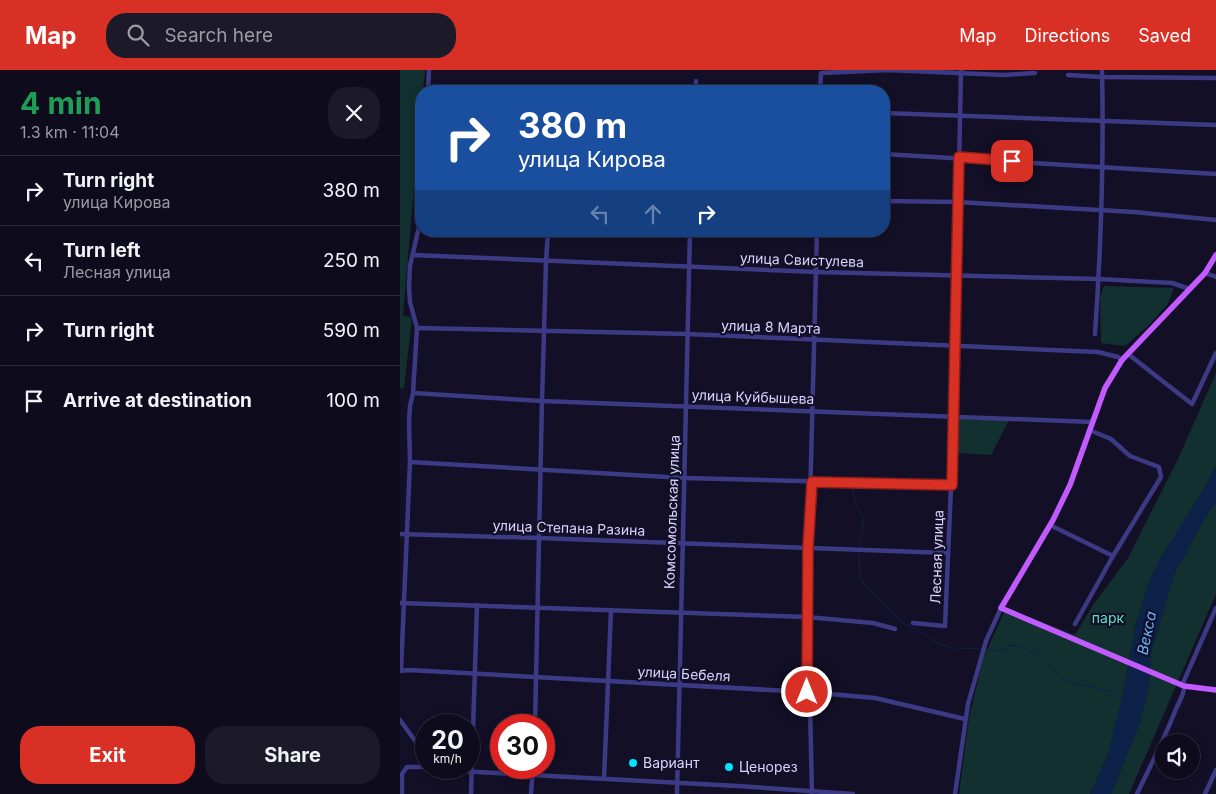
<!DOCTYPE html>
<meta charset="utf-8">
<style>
:root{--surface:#0e0b1c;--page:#1c1929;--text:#f1f3f6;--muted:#9b9ba3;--line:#2e2b3b;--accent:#d93025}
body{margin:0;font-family:Inter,sans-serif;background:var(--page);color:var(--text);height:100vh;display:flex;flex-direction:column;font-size:19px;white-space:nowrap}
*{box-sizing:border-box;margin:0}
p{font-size:16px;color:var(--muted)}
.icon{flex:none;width:28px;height:28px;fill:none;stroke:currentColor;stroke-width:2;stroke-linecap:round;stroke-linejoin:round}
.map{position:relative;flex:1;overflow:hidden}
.panel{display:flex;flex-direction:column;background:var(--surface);width:400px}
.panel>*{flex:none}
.banner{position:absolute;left:15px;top:15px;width:475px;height:152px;border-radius:20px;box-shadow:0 2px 8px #0003,0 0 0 1px var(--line);background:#1a4fa0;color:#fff;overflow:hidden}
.tools{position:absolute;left:755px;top:664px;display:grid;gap:10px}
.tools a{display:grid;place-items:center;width:45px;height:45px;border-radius:50%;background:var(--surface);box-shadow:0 2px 8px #0003,0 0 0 1px var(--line);font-size:25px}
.speed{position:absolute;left:15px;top:644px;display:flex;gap:10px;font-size:25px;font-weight:700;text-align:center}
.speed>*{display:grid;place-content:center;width:65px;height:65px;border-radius:50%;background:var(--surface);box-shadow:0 2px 8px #0003,0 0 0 1px var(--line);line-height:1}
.speed small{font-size:12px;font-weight:400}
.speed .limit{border:8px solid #d22;background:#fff;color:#111}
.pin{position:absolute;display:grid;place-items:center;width:42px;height:42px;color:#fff;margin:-21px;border-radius:10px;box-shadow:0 2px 8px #0006}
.me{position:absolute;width:55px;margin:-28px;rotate:0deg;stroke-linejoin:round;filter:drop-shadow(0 0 4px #0008)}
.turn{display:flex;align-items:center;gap:18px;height:105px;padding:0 20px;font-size:22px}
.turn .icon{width:65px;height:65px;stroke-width:2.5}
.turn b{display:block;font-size:35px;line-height:42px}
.lanes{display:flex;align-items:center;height:48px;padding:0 20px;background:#0003;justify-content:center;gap:25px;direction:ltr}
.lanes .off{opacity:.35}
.round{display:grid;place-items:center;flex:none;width:52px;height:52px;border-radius:20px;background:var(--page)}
.overview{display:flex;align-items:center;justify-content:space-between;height:85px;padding:0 20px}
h1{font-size:30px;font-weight:700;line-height:38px;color:#1e9e55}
.cta{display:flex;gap:10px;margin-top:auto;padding:10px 20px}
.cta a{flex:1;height:58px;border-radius:20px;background:var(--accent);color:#fff;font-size:20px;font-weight:700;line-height:58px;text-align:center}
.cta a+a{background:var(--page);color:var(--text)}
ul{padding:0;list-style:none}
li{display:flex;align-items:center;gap:15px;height:70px;padding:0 20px;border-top:1px solid var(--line)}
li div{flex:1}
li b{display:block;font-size:19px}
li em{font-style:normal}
header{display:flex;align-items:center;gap:30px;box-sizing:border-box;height:70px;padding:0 25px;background:var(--accent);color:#fff}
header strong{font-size:24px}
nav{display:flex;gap:28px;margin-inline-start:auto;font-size:18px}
.search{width:350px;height:45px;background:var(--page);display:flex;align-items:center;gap:12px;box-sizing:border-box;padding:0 18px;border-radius:20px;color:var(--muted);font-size:19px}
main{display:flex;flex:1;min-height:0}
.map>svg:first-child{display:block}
.green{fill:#12302f}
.water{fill:#0c2248}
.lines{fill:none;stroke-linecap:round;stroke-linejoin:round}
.stream{stroke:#0c2248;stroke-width:1}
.minor{stroke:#3d3a85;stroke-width:4.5}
.major{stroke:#c25bff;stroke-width:5.5}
.route-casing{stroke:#8d1f18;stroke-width:12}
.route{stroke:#d93025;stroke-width:9}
.poi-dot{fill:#00e5ff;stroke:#130f26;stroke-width:2}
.labels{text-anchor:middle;stroke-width:4.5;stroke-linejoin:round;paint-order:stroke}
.street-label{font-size:14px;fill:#d9d4ff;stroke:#130f26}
.park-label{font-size:14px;fill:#5fe0c0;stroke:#130f26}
.poi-label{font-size:14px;fill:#d9d4ff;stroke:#130f26;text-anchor:start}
.water-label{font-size:15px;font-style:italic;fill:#62b6ff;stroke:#130f26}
</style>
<header>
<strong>Map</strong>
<div class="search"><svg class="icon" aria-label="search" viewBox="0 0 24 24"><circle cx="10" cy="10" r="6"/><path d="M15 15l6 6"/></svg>Search here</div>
<nav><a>Map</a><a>Directions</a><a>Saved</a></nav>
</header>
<main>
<section class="panel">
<div class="overview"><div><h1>4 min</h1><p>1.3 km · 11:04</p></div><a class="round"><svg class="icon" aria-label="close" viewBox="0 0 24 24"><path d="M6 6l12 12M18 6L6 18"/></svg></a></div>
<ul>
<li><svg class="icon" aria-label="right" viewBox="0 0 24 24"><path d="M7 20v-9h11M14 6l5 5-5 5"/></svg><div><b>Turn right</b><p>улица Кирова</p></div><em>380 m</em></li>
<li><svg class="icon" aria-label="left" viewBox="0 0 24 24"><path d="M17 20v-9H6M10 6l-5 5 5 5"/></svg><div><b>Turn left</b><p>Лесная улица</p></div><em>250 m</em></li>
<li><svg class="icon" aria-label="right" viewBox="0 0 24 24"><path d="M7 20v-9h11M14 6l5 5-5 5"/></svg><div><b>Turn right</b></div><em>590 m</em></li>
<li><svg class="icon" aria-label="arrive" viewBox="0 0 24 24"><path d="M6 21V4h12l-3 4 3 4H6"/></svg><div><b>Arrive at destination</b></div><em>100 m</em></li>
</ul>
<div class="cta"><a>Exit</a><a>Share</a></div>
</section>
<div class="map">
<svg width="816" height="724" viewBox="0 0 816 724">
<rect width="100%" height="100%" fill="#130f26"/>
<g class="green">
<path d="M0,0H25L23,21H21V38L3,245L12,248L4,318L0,319Z"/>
<path d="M704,216L774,218L768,234L749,255L725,276L701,273L700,227Z"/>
<path d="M816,303V396L800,426L760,489L749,512L735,558L724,621L708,685L690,724H559L569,648L583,589L606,538L675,565L693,535L728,488L778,389Z"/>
<path d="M555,349L609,350L591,385L554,383Z"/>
<path d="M816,432V524L729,724H711L740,652L749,615L751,584L774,504L804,450Z"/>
</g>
<path class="water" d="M816,396V432L804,450L774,505L751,584L749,615L740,652L711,724H690L708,685L724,621L735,558L749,512L760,489L800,426Z"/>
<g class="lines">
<g class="stream">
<path d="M452,417L456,435L463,447V459L459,478"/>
<path d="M459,483L460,508L463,513L504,554L516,559L537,573L552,578"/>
<path d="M555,578L581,579"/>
<path d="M585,580C594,580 603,582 610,575L622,577L640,588L666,611L717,623L722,628"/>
</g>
<g class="minor">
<path d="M668,5L702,7L816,8"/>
<path d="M28,21L29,0"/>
<path d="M296,21V11"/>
<path d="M420,21L421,3L487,0L604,5L635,3"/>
<path d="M484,43L816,55"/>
<path d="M484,84L816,104"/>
<path d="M484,131L557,132L734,142L816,150"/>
<path d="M13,185L416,202L699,209L772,213L790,219"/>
<path d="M805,203L816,207"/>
<path d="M17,258L287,264L698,282L718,287L722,290"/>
<path d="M695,264C701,177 704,88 702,0"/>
<path d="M728,284L792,334L816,283"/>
<path d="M13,323L142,331L692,352"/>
<path d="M10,392L284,408L551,415"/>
<path d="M650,455L713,486"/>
<path d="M0,464L139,468L547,483"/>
<path d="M0,533L407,547L473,553L495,559"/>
<path d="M513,553L545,556L554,347L561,0"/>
<path d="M675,554L713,486L761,407L759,397L730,386L711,369L689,360"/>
<path d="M0,601L9,600L407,622L475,628L565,649"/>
<path d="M1,601L10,392L9,352L10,336L13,323L17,258L10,232L9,216L10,196L21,148"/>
<path d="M783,613L816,538"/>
<path d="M0,650L26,686"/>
<path d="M135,655L142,331L146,192L148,161"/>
<path d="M42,698L59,701L338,716L453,724"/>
<path d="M204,709L211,540"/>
<path d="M2,724V704L7,697H26"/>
<path d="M71,724L77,535"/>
<path d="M131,724L133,698"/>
<path d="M277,724L290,161"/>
<path d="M412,724L410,635L407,622V547L417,161"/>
<path d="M555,724L568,634L586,571L601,538"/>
<path d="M737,724C750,697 763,671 774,644C777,635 782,629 784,619"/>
<path d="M805,724L816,700"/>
</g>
<path class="major" d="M816,185L805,203L722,290L705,318L670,415L653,450L601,538L784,616L816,620"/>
</g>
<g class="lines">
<defs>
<path id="route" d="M407,622L408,478L412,412L552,415L559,87L612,91"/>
</defs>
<use href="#route" class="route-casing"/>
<use href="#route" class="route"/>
</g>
<g class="poi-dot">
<circle cx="233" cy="693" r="5"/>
<circle cx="329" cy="697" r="5"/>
</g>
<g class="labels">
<g class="street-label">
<text transform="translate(402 190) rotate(2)" y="5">улица Свистулева</text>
<text transform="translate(371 257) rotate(2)" y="5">улица 8 Марта</text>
<text transform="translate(353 327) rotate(2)" y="5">улица Куйбышева</text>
<text transform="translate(272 442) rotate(-88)" y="5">Комсомольская улица</text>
<text transform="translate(169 458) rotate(2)" y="5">улица Степана Разина</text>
<text transform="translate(537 487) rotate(-88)" y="5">Лесная улица</text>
<text transform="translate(284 604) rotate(3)" y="5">улица Бебеля</text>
</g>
<g class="park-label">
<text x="708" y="553">парк</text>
</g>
<g class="poi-label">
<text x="243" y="698">Вариант</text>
<text x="339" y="702">Ценорез</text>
</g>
<g class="water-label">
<text transform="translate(747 563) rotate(-78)" y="5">Векса</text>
</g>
</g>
</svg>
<div class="tools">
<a><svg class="icon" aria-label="sound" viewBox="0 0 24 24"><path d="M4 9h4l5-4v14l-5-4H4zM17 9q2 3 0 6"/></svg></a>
</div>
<div class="speed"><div>20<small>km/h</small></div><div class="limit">30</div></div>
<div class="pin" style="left:612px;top:91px;background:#d93025"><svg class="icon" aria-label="arrive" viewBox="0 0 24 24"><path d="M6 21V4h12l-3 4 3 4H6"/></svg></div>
<svg class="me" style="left:407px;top:622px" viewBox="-20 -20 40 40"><circle r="17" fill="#d93025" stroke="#fff" stroke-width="3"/><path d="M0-11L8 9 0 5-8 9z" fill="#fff"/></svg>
<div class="banner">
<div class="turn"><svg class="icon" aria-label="right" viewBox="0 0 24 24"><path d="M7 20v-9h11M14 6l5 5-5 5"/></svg><div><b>380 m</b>улица Кирова</div></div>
<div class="lanes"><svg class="icon off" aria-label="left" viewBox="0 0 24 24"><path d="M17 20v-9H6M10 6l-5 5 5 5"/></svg><svg class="icon off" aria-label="ahead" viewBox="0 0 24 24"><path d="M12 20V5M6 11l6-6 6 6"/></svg><svg class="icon" aria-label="right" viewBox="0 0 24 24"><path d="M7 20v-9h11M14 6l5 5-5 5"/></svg></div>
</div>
</div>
</main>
